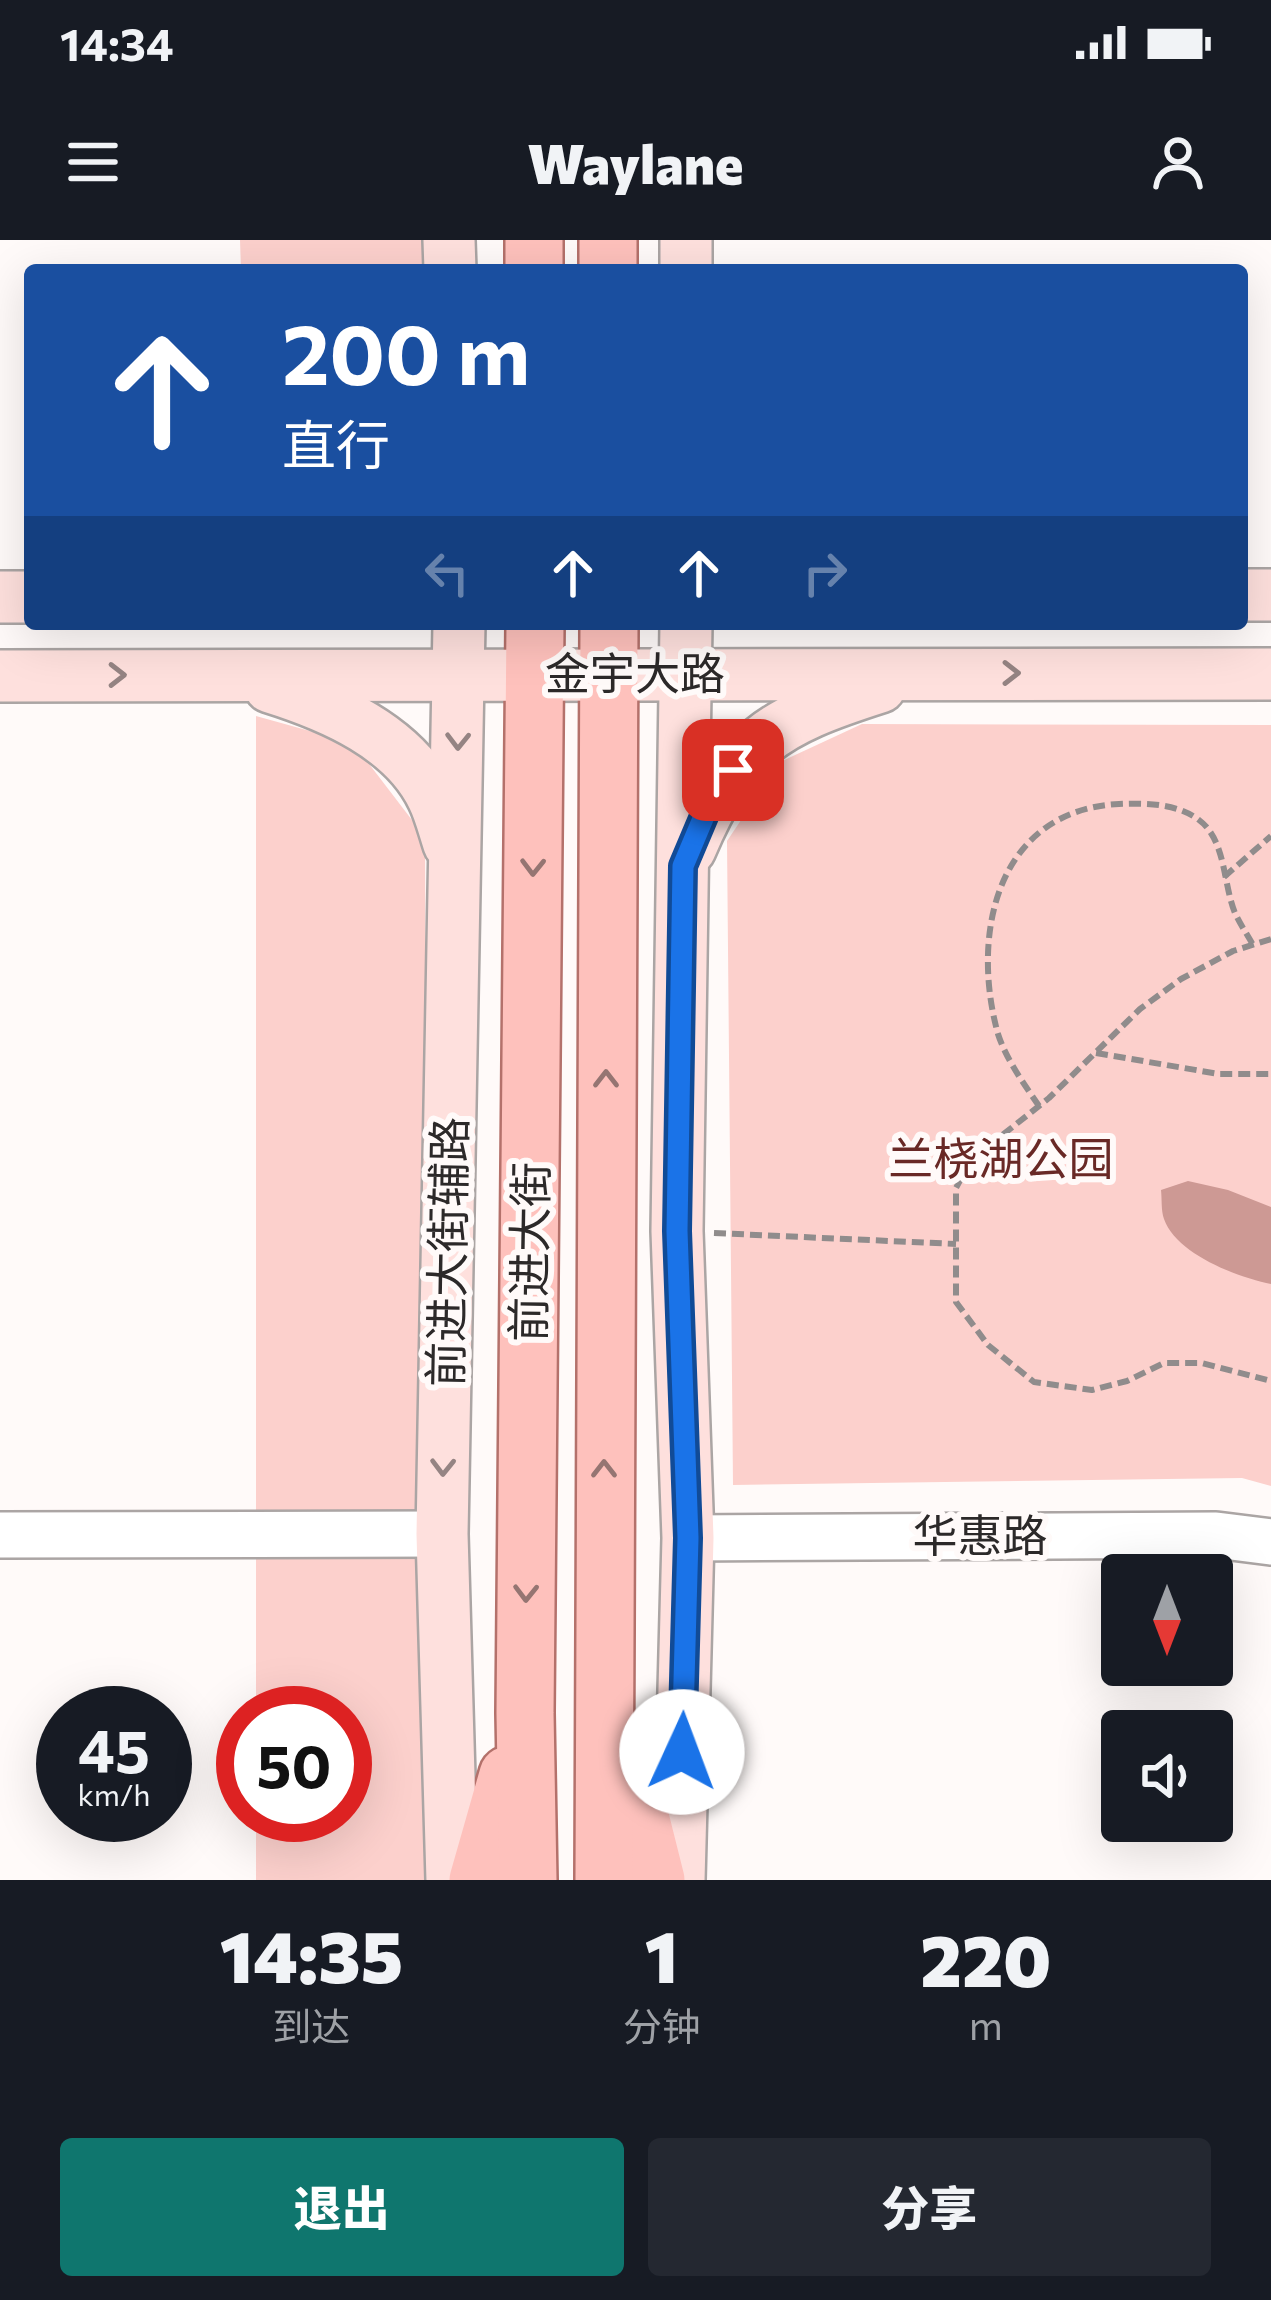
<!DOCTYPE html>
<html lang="zh">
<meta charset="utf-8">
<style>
:root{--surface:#171b24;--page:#242831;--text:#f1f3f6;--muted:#9ea1a6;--accent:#0f766e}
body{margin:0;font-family:Commissioner,"Noto Sans SC",sans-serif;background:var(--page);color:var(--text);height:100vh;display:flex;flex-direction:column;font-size:45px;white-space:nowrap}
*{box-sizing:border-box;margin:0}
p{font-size:39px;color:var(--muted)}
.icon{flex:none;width:66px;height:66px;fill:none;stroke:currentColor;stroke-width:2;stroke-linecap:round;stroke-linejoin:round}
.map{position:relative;height:1640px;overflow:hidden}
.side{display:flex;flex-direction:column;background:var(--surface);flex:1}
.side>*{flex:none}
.banner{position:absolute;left:24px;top:24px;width:1224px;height:366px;border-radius:12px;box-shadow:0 12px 48px #0002;background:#1a4fa0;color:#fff;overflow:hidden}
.needle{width:78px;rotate:180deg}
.fabs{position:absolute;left:1101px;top:1314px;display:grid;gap:24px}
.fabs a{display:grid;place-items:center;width:132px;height:132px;border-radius:12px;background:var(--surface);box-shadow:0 12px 48px #0002;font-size:60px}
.speed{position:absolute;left:36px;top:1446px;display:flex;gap:24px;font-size:60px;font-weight:700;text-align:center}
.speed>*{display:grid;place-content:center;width:156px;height:156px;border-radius:50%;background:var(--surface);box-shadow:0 12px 48px #0002;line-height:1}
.speed small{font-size:30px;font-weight:400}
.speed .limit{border:18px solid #d22;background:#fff;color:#111}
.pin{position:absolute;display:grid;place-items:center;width:102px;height:102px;color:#fff;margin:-51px;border-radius:24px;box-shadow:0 6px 18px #0006}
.me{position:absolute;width:132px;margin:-66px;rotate:2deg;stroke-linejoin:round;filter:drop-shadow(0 0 9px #0008)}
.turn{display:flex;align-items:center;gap:42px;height:252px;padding:0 60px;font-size:54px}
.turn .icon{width:156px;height:156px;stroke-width:2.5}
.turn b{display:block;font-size:84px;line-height:102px}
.lanes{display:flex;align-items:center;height:114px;padding:0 60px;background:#0003;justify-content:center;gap:60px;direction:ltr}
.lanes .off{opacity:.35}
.eta{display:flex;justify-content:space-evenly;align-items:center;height:204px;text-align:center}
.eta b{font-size:72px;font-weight:800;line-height:84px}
.action{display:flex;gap:24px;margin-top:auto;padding:24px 60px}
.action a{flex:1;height:138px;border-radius:12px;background:var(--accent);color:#fff;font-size:48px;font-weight:800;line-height:138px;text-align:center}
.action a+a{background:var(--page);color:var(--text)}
.status{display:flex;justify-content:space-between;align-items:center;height:84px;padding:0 60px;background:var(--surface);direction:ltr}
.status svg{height:33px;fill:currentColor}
header{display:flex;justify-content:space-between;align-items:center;height:156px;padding:0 60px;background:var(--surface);font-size:54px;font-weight:800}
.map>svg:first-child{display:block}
.green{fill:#fcd0cc}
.water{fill:#cd9994}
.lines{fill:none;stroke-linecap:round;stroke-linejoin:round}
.tertiary-casing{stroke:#aba5a4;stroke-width:50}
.secondary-casing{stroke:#aba5a4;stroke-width:56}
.primary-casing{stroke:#b4716b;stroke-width:62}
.path{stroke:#908c8c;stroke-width:6;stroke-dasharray:12 6;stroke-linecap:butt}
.tertiary{stroke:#fff;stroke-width:45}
.secondary{stroke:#fee0dd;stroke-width:51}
.primary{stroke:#fec1bc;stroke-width:57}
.oneway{stroke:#958483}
.oneway2{stroke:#957572}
.route-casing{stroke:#114b97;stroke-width:30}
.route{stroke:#1a73e8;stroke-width:21}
.labels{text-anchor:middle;stroke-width:12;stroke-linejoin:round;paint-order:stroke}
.street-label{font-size:45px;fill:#2c2929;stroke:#fffaf9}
.park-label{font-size:45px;fill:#692926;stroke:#fffaf9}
</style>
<div class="status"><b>14:34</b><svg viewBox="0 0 49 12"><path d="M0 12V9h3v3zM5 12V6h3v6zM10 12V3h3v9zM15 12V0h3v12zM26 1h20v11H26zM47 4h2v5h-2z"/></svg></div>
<header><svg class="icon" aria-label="menu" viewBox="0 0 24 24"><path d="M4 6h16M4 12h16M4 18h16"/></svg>Waylane<svg class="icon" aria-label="person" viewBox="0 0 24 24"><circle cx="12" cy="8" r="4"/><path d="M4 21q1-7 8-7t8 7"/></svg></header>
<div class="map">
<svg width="1271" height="1640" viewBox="0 0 1271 1640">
<rect width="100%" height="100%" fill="#fffaf9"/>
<g class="green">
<path d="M240,0H426V30H241Z"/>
<path d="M256,476L353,503L425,597L429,1640H256V1575H345V1473H256Z"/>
<path d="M862,484L1271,485V1246L1242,1238L733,1245L727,601L780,522Z"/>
</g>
<path class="water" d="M1188,941L1228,950L1271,967V1044C1237,1037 1176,1014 1164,979C1161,971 1162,959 1161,950Z"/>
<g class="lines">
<defs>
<g id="tertiary">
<path d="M0,1295L442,1294"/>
<path d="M688,1298L1216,1295L1271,1302"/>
</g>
<g id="secondary">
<path d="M449,0L450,30"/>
<path d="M686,0V30"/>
<path d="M1242,355H1271"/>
<path d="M0,357H30"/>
<path d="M0,436L1271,434"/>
<path d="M270,447C331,466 404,497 433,558C440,572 444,589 449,604"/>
<path d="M690,609C735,503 773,481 880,447"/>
<path d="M452,1640L442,1294L459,384"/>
<path d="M679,1640L688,1298L677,991L686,384"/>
</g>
<g id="primary">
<path d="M534,0V30"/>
<path d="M608,0V30"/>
<path d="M625,1516L656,1640"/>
<path d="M478,1640L508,1535"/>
<path d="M528,1640L525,1473L535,384"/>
<path d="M604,1640L609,384"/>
</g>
</defs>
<use href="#tertiary" class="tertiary-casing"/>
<use href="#secondary" class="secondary-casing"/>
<use href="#primary" class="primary-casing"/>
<g class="path">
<path d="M1224,637L1271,596"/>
<path d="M1271,699L1233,711L1181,739L1140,769L1049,858L971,920L956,948V1062L988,1105L1034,1142L1092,1150L1127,1141L1164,1123H1202L1271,1141"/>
<path d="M1096,813L1219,834H1271"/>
<path d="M1039,866C1024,844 1006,819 998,794C970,694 997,570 1119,564C1145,563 1177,563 1199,580C1226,600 1223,644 1235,673C1240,684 1247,694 1253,705"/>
<path d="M714,993L956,1004"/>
</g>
<use href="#tertiary" class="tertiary"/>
<use href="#secondary" class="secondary"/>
<use href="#primary" class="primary"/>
</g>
<defs><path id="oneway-chevron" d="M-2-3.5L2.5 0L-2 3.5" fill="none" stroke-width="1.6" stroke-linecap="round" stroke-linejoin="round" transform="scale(3)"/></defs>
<g class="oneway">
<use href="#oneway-chevron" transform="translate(1011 433)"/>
<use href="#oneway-chevron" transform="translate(117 435)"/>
<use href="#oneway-chevron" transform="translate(458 501) rotate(91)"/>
<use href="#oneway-chevron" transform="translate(443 1227) rotate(91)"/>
</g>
<g class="oneway2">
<use href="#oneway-chevron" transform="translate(533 627) rotate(91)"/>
<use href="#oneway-chevron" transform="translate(606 839) rotate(-90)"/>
<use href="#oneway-chevron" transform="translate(604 1229) rotate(-90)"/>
<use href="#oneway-chevron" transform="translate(526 1353) rotate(91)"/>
</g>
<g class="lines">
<defs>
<path id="route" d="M682,1512L688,1298L677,991L683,626L713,555L733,530"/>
</defs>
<use href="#route" class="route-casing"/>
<use href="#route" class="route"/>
</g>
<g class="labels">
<g class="street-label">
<text x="635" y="450">金宇大路</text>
<text transform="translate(448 1012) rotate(-89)" y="16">前进大街辅路</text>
<text transform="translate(530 1012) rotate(-89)" y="16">前进大街</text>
<text x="980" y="1312">华惠路</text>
</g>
<g class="park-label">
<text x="1001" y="935">兰桡湖公园</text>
</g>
</g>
</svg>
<div class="fabs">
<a><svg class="needle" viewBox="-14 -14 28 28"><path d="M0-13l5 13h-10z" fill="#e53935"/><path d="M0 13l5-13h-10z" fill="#9ea1a6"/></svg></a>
<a><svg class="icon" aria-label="sound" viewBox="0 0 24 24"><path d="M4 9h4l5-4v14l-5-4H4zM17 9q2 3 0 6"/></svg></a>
</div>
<div class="speed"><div>45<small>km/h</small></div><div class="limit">50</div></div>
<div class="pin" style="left:733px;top:530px;background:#d93025"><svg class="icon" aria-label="arrive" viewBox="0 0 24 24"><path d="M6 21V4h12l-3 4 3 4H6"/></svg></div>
<svg class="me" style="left:682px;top:1512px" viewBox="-20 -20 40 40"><circle r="19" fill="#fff"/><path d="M0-13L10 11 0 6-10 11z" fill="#1a73e8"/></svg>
<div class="banner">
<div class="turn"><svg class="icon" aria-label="ahead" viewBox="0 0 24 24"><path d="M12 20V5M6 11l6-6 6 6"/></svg><div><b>200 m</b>直行</div></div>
<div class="lanes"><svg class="icon off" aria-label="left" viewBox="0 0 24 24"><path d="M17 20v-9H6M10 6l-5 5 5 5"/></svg><svg class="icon" aria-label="ahead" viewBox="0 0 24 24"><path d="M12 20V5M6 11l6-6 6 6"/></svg><svg class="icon" aria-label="ahead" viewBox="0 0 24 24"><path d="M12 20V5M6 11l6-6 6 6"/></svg><svg class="icon off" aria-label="right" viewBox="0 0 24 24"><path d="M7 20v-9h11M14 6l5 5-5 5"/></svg></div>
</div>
</div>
<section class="side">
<div class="eta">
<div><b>14:35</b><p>到达</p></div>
<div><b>1</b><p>分钟</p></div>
<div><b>220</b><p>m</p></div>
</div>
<div class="action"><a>退出</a><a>分享</a></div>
</section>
